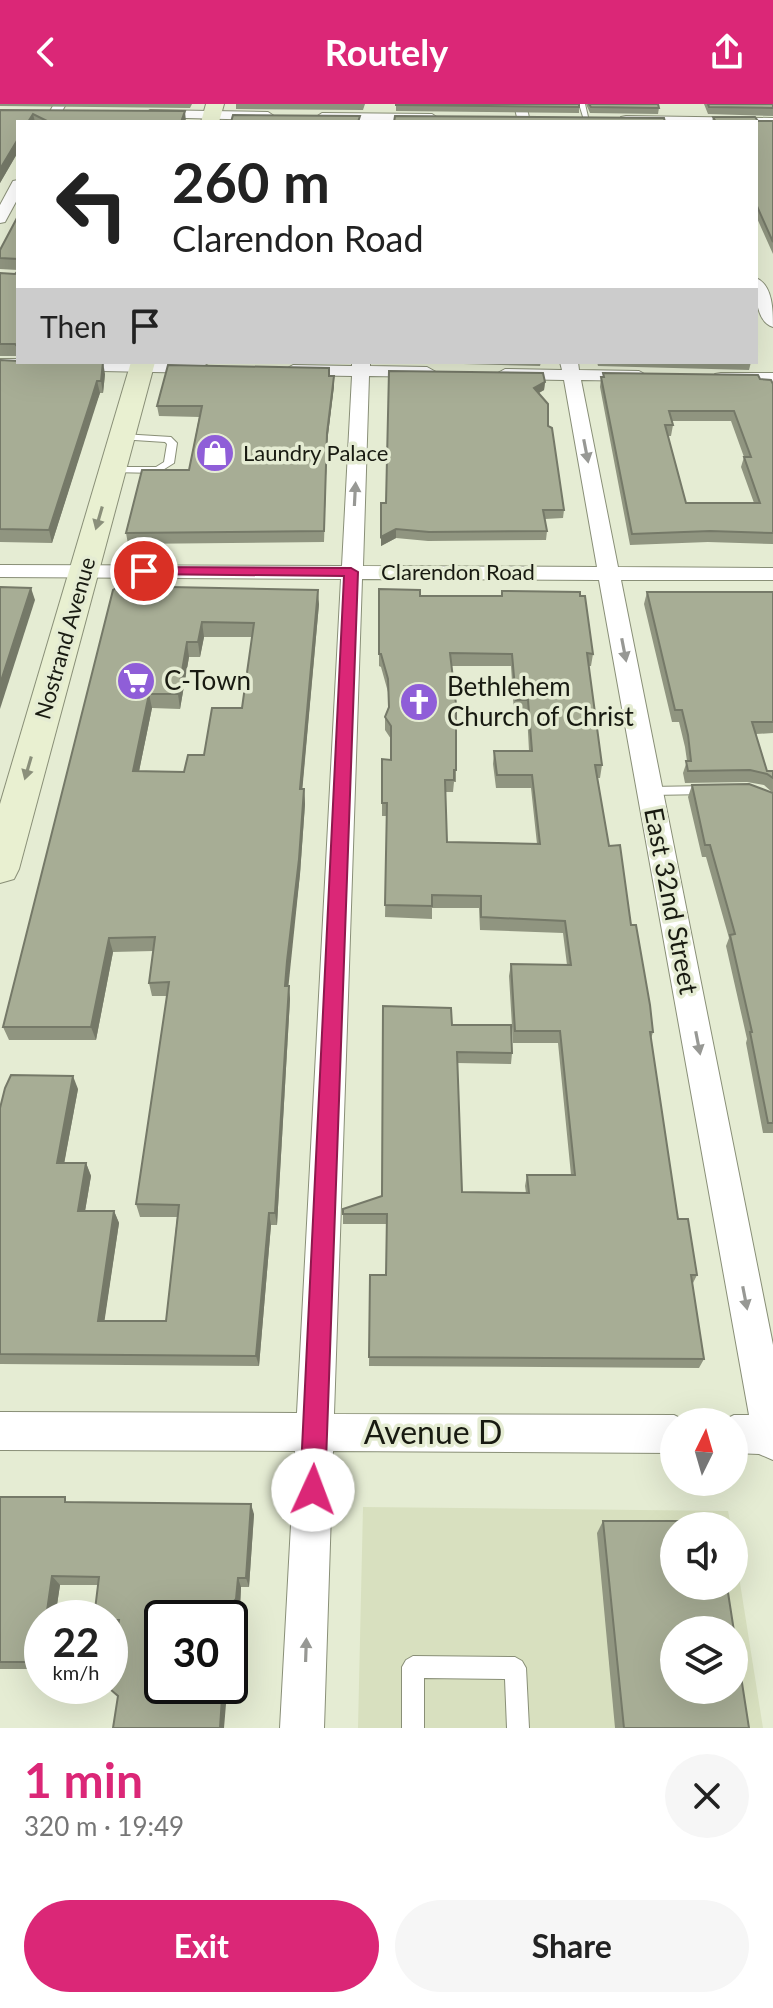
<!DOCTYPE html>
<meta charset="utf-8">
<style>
:root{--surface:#fff;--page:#f6f6f6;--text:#222;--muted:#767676;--accent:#db2777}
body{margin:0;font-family:Lato,sans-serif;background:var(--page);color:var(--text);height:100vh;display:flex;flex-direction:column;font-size:30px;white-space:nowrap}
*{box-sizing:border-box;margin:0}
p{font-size:26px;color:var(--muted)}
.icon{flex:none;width:44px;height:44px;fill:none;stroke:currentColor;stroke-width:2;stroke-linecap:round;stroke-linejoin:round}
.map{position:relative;height:1624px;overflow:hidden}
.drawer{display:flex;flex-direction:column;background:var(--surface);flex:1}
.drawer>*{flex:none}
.top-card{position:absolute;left:16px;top:16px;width:742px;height:244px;border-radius:0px;box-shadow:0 8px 32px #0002;background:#fff;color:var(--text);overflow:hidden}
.needle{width:52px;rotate:5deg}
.controls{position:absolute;left:660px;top:1304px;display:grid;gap:16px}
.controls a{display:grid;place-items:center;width:88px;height:88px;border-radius:50%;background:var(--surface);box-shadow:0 8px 32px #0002;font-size:40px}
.speed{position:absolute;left:24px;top:1496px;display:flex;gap:16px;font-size:40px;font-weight:700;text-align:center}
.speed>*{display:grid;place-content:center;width:104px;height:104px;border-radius:50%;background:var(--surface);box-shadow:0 8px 32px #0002;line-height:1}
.speed small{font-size:20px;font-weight:400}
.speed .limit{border:4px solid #111;border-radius:12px;background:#fff;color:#111}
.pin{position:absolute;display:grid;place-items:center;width:68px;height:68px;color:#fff;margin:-34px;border:4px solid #fff;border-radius:50%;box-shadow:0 2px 8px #0007}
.me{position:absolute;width:88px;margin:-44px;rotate:2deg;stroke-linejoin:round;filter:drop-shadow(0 0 6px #0008)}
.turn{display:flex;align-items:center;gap:28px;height:168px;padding:0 24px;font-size:36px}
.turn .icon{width:104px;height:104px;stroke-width:2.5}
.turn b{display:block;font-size:56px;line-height:68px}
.then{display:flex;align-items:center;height:76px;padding:0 24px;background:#0003;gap:16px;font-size:30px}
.round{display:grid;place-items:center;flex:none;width:84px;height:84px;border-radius:42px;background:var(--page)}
.summary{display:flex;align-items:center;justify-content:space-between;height:136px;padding:0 24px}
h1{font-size:48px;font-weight:700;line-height:60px;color:var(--accent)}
.button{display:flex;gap:16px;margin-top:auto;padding:16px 24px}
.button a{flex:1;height:92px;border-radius:48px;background:var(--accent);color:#fff;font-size:32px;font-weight:700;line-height:92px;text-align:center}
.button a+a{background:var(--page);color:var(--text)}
header{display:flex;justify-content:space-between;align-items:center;height:104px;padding:0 24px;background:var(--accent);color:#fff;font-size:36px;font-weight:700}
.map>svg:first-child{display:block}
.built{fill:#d8e0bf;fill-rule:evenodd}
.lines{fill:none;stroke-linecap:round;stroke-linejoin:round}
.lane-casing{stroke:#898f77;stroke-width:2}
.street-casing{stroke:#898f77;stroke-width:2}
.secondary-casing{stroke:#898f77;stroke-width:2}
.lane{fill:#fff;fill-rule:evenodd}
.street{fill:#fff;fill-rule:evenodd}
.secondary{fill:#e9f0d1;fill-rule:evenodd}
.wall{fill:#909580;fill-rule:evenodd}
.shaded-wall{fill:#757968}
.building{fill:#a7ad95;stroke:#757968;stroke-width:2;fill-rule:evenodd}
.oneway{fill:#979894}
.oneway2{fill:#8b907b}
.route{fill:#db2777;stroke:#8e194d;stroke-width:2}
.labels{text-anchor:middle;stroke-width:7;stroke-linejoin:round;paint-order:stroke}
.far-poi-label{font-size:22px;fill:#181a11;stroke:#e5ecd3;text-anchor:start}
.far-street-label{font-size:22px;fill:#181a11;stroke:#e5ecd3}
.poi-label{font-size:26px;fill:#181a11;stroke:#e5ecd3;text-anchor:start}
.street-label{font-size:26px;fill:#181a11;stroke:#e5ecd3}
.near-street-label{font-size:32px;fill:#181a11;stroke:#e5ecd3}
</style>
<header><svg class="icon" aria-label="back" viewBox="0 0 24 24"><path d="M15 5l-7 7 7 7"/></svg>Routely<svg class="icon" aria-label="share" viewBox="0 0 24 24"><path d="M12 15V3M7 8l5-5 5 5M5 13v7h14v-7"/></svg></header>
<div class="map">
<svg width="773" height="1624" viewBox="0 0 773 1624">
<rect width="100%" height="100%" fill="#e5ecd3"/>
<path class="built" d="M363,1403L728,1407L731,1422H674V1482H734V1441L763,1624H358ZM674,1526H734V1586H674Z"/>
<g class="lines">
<defs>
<g id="lane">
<path d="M579,0H585L589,17L584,16Z"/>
<path d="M122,330L171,333L177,339L174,359L158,369L110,368L108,366L113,363H156L164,358L167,340L165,338L119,335L117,333Z"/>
<path d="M708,682L714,686L708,690L651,691L645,687L651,683Z"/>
<path d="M413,1552L515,1553L522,1557L526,1564L529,1624H507L505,1575L424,1574V1624H402V1563L406,1556Z"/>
</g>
<g id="street">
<path d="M54,0H66L56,18H44Z"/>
<path d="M514,0H526L530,18H518Z"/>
<path d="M150,6L268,8L274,12L268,16L146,13L144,10Z"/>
<path d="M322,9L432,10L438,14L432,18L318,16L316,13Z"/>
<path d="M626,12L773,14V22H756V18H621V13Z"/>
<path d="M18,76V94L5,118L0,119V101L13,77Z"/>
<path d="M756,174C773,181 773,207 773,223C755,217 756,190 756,174Z"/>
<path d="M0,255H18V258L203,259L212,264L203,269L0,265Z"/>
<path d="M352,258H370V262L427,263L436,268L427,273L369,272L363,462L597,463L564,276L505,275L496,270L505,265L562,266L560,258H578L579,266L639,267L648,272L639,277L581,276L618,463L773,464V476H621L773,1241V1356L759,1350L734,1349V1318H720L734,1311H749L599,476L362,475L334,1310L674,1311L688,1318H674V1349L333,1347L324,1624H280L295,1347L0,1346V1308L297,1309L341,475L0,473V461L342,462L352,272L293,271L284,266L293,261L352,262Z"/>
<path d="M721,269H773V279L715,278L712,274L715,270Z"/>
</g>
<g id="secondary">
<path d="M206,0H224L219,18H201Z"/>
<path d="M131,258H155L19,765L14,775L0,779V700Z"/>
</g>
</defs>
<use href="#lane" class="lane-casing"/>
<use href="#street" class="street-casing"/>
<use href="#secondary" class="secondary-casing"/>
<use href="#lane" class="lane"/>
<use href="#street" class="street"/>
<use href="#secondary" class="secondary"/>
</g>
<g class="wall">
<path d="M0,0H192L190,4L0,2Z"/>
<path d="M236,0H365L363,6L236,5Z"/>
<path d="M396,0L579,3V9L396,7Z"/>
<path d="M586,0H658L659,4L658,10L590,9Z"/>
<path d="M704,0H773V12L708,10Z"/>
<path d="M0,6L186,18H18V48L0,79Z"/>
<path d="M713,13L758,17H773V150L756,112V18H712Z"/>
<path d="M18,112V166L0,165V154Z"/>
<path d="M18,167V252H0V169L15,170Z"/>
<path d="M0,256L105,270L103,289H100L94,305L52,439L0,438Z"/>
<path d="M388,258H541L540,262Z"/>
<path d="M597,258H751L749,266L598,262Z"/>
<path d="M329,264L330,272H334V282L327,339L324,438L128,440L126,429L189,366L199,313L159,312L157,302Z"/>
<path d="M603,269L760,275L773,280V440L708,438L630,441L600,283L601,273H603ZM672,317H731L744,353L741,363L754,399H686L668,332H671L673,321Z"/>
<path d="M545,278L544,286L539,289L548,322L564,406L563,414L545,415L547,427L546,436L428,437L396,434L381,442L386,399Z"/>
<path d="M379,485L420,492H501L502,487L593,550L591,562H588L602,661L600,674H597L609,742L631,821L653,928L651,935L678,1115L697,1171L692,1181L704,1255L699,1264L369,1262L370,1171H386V1120H343V1105L382,1092L452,921L512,949L511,960L457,959L462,1088L526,1089L525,1082L527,1071H571L558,939H513L509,872L511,860L567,861L563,829L480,826L479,804H432V815L385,813L387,712H382V655L391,656V635L385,626V613L388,604V588L381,563L379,562ZM452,562H511L514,609H527L529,647H494L493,660L496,684H531L537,740L447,738L445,688H453L454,678H456V666Z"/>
<path d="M113,486L319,500L302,685H304L305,700L300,770L288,871V882L290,895L277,1121H271L259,1262L0,1260V1004L78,985L64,1059H86L91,1072L85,1107H114L119,1119L104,1217H166L177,1113H140L136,1100L167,892H152L149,879L153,847L113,848L96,936H9L3,923ZM204,533H252L242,604L204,651L184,668L139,667L152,604L180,605L189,553H200Z"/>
<path d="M647,488H773V629L756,630L767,667H773V689L764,681L747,678L685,679L683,669L687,657L685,643L679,618H672L644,500Z"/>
<path d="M692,681L773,689V1029H763L746,939L747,935L726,842L729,834L706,753H702L688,693Z"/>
<path d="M0,1393L254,1410L249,1483H241L240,1503L232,1510L230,1538L237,1548L233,1594L226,1600L118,1592V1523H110V1514L98,1481H60L55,1514H42V1565H0Z"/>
<path d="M603,1417L749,1624H615L597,1429Z"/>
</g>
<g class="shaded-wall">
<path d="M185,7L186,18H181Z"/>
<path d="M33,10L35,18H28Z"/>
<path d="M18,35V48L0,79V65Z"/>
<path d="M103,258L105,270L103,289L101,277Z"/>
<path d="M334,272V282L327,339L324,438L327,329Z"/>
<path d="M97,277L100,289L52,439L49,426Z"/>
<path d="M545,278L544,286L533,292L534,284Z"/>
<path d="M396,425V434L381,442V433Z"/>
<path d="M31,484L35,496L0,605V580Z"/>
<path d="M318,486L319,500L301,700L300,685Z"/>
<path d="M202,518L204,533L200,553L198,538Z"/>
<path d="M187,538L189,553L180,605L178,590Z"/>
<path d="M149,590L152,604L136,682L133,667Z"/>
<path d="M304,685L305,700L300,770L287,896L285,882L287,857Z"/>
<path d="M109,834L113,848L96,936L91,923Z"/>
<path d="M289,882L290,895L277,1121L275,1109Z"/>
<path d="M73,972L78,985L62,1071L57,1059Z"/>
<path d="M86,1059L91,1072L83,1119L78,1107Z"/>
<path d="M114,1107L119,1119L103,1227L98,1217Z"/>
<path d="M269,1109L271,1121L259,1262L256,1252Z"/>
<path d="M251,1400L254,1410L249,1483L246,1474Z"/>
<path d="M52,1472L60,1481L55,1514H46Z"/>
<path d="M238,1474L241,1483L240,1503L232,1510L230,1541V1514H228L229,1502Z"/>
<path d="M42,1535V1561L38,1558Z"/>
<path d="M234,1541L237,1548L233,1594L226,1600L224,1624H220L222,1594Z"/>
</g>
<g class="building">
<path d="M396,0H579V3L396,1Z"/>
<path d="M589,0H658L659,4L591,3Z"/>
<path d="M708,0H773V4L709,3Z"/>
<path d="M0,6L185,7L181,18H49L33,10L28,18H18V35L0,65Z"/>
<path d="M233,11L360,12L358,18H231Z"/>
<path d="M395,12L664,14L665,18H394Z"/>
<path d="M713,13H755L758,17H773V138L756,100V18H716Z"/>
<path d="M18,112V159V155L0,154V146Z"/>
<path d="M18,167V243L15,240H0V169L15,170Z"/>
<path d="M0,256L18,257V258H103L101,277H97L92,293L49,426L0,425Z"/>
<path d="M168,261L329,264V272H334L327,329L324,427L126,429L142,366H189L202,302H157Z"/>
<path d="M389,267L543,269L545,278L534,284L548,300V322L552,324L564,406H543L547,427L429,428L396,425L381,433V399H386Z"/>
<path d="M603,269L758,271L760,275L771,276L773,280V429L710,427L632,430L601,273H604ZM669,307H734L751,353H744L760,399H686L665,321H673Z"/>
<path d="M120,482L318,486L300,685H304L299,755L287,857L285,882H289L275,1109H269L256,1252L0,1250V1004L5,984L11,971L73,972L57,1059H86L78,1107H114L98,1217H166L179,1101L136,1100L169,878L149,879L155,833L109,834L91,923H3L113,486ZM202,518L254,519L242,604H212L204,651H188L184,668L133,667L149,590H178L187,538H198Z"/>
<path d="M0,483L31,484L0,580Z"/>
<path d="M379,485L420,486V492H502V487L580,488V492H585L593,550L587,549L602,661H595L609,742L620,741L631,821H636L650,901L653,928H650L678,1115H688L697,1171H691L704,1255L369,1253L370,1171H386L387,1110H343V1105L382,1092L383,902L451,904L452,921H511L512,949L457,948L462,1088L529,1089L527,1071H575L560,927H515L511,860L571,861L565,817L481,813V792L432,791V802L385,801L387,699H382V655L391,656V622L385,613L389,603L388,575L381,550H379ZM450,549L512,550L516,596H528L532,647H494L497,671H532L540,740L447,738L445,676H454V666H456V600Z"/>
<path d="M647,488H773V618H752L767,667H773V674L767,670L750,666L688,667L686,657H691L688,631L682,606H675Z"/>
<path d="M749,680L773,689V1019H768L750,928H752L730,831L735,830L710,741H705L692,681Z"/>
<path d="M0,1393H65V1398L251,1400L246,1474H238L236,1495L229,1502L228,1514H162V1582H230L229,1587L222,1594L220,1624H113L118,1592L111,1586L117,1563L114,1554L119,1516H110V1514H94L99,1473L52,1472L46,1514H42V1535L38,1558H0Z"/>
<path d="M603,1417H717L718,1422H674V1482H727L749,1624H624ZM674,1526H734V1586H674Z"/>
<path d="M230,1538L234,1541L230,1580Z"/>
</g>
<defs><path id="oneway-solid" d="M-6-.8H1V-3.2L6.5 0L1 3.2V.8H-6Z" transform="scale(2)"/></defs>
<g class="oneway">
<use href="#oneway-solid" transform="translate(586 347) rotate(79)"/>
<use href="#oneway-solid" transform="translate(355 390) rotate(-87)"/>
<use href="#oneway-solid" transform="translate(624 546) rotate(79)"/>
<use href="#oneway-solid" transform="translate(698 939) rotate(79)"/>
<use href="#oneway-solid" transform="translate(745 1194) rotate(79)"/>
<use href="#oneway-solid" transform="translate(306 1546) rotate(-88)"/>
</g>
<g class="oneway2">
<use href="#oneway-solid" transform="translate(99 414) rotate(106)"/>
<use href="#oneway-solid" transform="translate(28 664) rotate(106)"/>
</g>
<path class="route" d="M144,463L351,464L358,468L325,1386L322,1395L313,1398L304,1395L300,1386L344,472L139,470V464Z"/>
<defs>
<symbol id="shop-disc" viewBox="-11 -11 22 22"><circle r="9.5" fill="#8f5ed8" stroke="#e5ecd3"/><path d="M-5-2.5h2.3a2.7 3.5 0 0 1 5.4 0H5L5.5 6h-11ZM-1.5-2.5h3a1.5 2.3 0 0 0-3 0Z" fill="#fff"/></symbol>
<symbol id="supermarket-disc" viewBox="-11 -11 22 22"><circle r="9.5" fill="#8f5ed8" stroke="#e5ecd3"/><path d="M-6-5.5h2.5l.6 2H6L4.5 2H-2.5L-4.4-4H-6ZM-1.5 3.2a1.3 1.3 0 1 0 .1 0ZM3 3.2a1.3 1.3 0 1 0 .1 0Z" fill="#fff"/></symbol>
<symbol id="church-disc" viewBox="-11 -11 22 22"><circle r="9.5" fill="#8f5ed8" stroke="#e5ecd3"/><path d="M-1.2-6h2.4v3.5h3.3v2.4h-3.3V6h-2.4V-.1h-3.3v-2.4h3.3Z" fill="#fff"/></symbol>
</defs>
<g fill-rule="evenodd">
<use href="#shop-disc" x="193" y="327" width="44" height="44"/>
<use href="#supermarket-disc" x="114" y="555" width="44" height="44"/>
<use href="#church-disc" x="397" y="576" width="44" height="44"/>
</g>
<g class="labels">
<g class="far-poi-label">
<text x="243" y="357">Laundry Palace</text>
</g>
<g class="far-street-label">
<text x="458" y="476">Clarendon Road</text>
<text transform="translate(65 534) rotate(-74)" y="8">Nostrand Avenue</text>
</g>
<g class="poi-label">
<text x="164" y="586">C-Town</text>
<text x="447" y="592">Bethlehem<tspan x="447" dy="30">Church of Christ</tspan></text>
</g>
<g class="street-label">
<text transform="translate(671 797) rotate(79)" y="9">East 32nd Street</text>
</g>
<g class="near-street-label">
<text x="433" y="1340">Avenue D</text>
</g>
</g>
</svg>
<div class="controls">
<a><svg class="needle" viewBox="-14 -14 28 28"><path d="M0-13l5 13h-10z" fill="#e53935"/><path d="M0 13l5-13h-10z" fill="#767676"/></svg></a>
<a><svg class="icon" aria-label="sound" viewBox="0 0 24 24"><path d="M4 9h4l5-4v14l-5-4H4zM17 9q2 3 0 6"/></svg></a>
<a><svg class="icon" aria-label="layers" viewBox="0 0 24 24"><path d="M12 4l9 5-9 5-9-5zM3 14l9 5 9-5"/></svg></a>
</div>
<div class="speed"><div>22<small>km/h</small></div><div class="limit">30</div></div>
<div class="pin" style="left:144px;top:467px;background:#d93025"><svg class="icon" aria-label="arrive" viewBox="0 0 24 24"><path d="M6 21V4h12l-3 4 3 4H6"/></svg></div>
<svg class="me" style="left:313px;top:1386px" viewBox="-20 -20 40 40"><circle r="19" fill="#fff"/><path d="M0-13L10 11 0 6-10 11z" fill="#db2777"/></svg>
<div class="top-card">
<div class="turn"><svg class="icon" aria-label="left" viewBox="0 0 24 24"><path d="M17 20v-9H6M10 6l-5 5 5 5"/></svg><div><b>260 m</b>Clarendon Road</div></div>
<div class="then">Then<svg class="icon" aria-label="arrive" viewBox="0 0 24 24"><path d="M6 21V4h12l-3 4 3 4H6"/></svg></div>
</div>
</div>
<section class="drawer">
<div class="summary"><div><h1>1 min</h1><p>320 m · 19:49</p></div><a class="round"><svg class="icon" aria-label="close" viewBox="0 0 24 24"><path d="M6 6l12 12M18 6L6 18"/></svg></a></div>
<div class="button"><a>Exit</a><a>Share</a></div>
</section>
